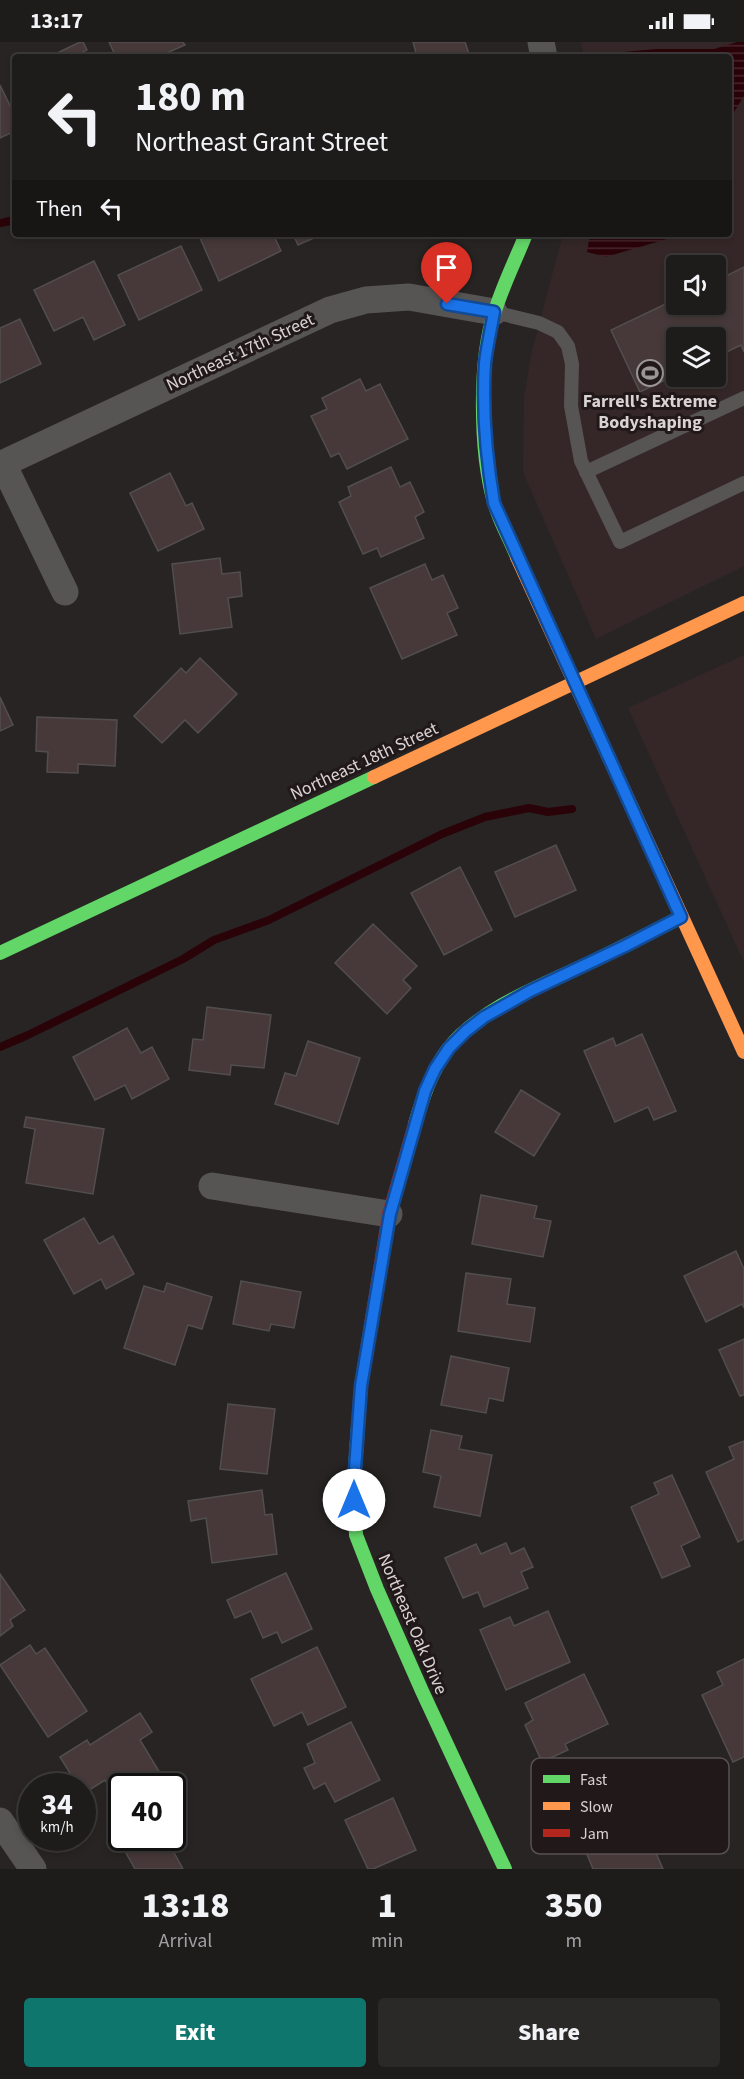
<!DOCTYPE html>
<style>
:root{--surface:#1e1b1b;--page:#2b2828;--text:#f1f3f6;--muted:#a1a1a3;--line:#3c393a;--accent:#0f766e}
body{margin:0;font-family:"Source Sans 3",sans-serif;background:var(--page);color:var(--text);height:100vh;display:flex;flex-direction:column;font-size:22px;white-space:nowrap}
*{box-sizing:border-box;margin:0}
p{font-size:20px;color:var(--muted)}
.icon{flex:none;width:33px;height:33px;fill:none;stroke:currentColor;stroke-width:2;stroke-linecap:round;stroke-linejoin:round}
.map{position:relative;height:1827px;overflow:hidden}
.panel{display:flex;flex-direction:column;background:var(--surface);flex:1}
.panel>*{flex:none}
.guide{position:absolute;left:12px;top:12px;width:720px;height:183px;border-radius:6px;box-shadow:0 3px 9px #0003,0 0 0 2px var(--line);background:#1e1b1b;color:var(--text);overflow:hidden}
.fabs{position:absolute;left:666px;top:213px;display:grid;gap:12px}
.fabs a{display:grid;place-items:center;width:60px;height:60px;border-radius:6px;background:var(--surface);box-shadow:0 3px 9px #0003,0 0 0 2px var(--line);font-size:30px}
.speed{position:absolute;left:18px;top:1731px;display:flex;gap:12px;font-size:30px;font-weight:700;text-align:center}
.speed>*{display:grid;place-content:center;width:78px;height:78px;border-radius:50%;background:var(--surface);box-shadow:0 3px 9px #0003,0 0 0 2px var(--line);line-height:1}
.speed small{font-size:15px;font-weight:400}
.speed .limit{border:3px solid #111;border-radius:9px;background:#fff;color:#111}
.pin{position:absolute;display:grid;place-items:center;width:51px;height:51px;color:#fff;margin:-62px -26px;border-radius:50% 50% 50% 0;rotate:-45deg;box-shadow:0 0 6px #0007}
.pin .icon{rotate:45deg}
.me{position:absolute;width:66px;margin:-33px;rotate:0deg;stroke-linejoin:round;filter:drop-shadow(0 0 4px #0008)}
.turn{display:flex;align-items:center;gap:21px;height:126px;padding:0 24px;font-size:27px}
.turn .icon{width:78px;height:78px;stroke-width:2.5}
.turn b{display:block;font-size:42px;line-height:51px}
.then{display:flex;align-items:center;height:57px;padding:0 24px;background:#0003;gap:12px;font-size:22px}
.eta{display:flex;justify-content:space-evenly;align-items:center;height:102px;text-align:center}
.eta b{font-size:36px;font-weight:800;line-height:42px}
.primary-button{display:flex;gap:12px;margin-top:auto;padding:12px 24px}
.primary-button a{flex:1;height:69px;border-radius:6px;background:var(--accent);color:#fff;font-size:24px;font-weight:800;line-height:69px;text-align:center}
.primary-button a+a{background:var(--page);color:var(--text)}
.status{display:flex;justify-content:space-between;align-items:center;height:42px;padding:0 30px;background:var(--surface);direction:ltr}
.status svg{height:16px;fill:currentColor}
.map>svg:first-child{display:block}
.built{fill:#352727;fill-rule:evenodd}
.water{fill:url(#water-rules)}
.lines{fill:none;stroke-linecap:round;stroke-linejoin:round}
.stream{stroke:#2a0309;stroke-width:8}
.building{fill:#47393a;stroke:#524e4e;stroke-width:1.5}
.lane{stroke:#575454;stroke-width:14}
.street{stroke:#575454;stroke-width:27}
.fast{stroke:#63d668;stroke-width:14}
.slow{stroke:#ff974d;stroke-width:14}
.jam{stroke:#b3261e;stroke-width:14}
.route-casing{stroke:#114b97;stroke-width:15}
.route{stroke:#1a73e8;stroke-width:10}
.labels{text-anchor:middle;stroke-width:6;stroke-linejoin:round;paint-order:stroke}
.street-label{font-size:18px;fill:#d9d3d3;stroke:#211919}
.poi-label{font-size:18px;font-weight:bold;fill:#d9d3d3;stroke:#211919}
.key{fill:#211919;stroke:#585151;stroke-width:1.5}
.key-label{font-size:16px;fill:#d9d3d3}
</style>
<div class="status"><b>13:17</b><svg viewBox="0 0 49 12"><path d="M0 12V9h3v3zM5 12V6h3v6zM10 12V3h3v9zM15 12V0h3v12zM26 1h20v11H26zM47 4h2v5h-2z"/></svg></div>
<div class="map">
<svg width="744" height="1827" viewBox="0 0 744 1827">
<defs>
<pattern id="water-rules" width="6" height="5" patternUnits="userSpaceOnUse" patternTransform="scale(1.5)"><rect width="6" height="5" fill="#2a0309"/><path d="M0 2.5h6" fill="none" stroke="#48272c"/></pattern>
</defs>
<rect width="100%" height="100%" fill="#282424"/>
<g class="built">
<path d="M581,0H744V524L596,597L523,430L524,356L531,313L563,192H729V15H584ZM676,224H716V262H676ZM676,296H716V334H676Z"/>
<path d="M744,613V920L628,666Z"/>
</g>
<g class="water">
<path d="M737,0H744V54L729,78V15H619L623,10L656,7H714Z"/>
<path d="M590,192H684L606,215L587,210Z"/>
</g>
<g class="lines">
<g class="stream">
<path d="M0,181L15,178"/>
<path d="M0,1005L28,993L183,917L214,898L269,878L442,792L485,775L529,766L548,770L572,767"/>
</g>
</g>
<g class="building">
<path d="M80,0H83L87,8L77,13L79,15H49Z"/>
<path d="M109,0H183L185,3L158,15H116Z"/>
<path d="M413,0H465L470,15H417Z"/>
<path d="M0,43L15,74V89L0,96Z"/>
<path d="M209,192H273L281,209L219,239L200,196Z"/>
<path d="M293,192H323L298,203Z"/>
<path d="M181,204L202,248L139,278L118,233Z"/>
<path d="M94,219L125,283L94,298L83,275L54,289L34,248Z"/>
<path d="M744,225V310L741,303L716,315V296H676V334H686L687,337L673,344L669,336L640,350L611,288L676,257V262H716V239Z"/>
<path d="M20,277L41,322L0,341V286Z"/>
<path d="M360,337L366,349L380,342L408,397L347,427L339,411L331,415L311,374L327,367L322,356Z"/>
<path d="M391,425L400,445L410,440L424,470L415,475L424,496L381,515L377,506L363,512L339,460L351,454L348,445Z"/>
<path d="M170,431L186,464L192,461L204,487L158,509L130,451Z"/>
<path d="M220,516L222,532L240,530L242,554L228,556L232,585L180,592L172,522Z"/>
<path d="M425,522L432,538L443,533L458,566L447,571L457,593L402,617L370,546Z"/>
<path d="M200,616L237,652L198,691L185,678L162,701L134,674L181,626L186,631Z"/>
<path d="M0,655L13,683L0,689Z"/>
<path d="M37,675L117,678L115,724L78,722V731L47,730L48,710L36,709Z"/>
<path d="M556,803L576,848L515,875L495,830Z"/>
<path d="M460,825L492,888L444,913L411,851Z"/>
<path d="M373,882L417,924L403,938L411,946L387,972L335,921Z"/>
<path d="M207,965L271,973L264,1026L231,1023L230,1033L189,1028L193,997L203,998Z"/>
<path d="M127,986L141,1011L152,1005L169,1037L132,1057L125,1043L95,1058L73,1015Z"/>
<path d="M642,992L676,1069L654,1078L648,1065L615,1080L584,1009L613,996L616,1004Z"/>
<path d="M308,999L360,1016L338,1082L275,1062L285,1031L296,1034Z"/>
<path d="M521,1048L560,1072L534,1114L495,1090Z"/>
<path d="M26,1075L104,1087L93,1152L26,1141L35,1087L24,1085Z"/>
<path d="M481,1153L537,1164L534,1176L551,1179L543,1215L472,1202Z"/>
<path d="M84,1176L99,1202L113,1194L134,1232L106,1247L101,1237L74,1252L44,1198Z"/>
<path d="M736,1209L744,1227V1266L742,1262L706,1280L684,1234Z"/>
<path d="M466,1231L511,1237L507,1262L535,1266L530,1300L458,1289Z"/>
<path d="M241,1239L301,1250L294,1286L271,1282L269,1289L233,1282Z"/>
<path d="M167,1241L212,1255L202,1287L188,1283L175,1323L124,1306L144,1244L164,1250Z"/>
<path d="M744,1297V1353L740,1354L719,1308Z"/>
<path d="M451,1314L509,1326L503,1359L489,1356L486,1371L441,1363Z"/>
<path d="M228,1362L275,1367L267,1432L220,1427Z"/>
<path d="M431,1388L462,1394L459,1407L492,1413L480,1474L434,1465L441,1434L423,1430Z"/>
<path d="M744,1399V1497L738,1500L706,1430L734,1417L729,1405Z"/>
<path d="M672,1433L700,1495L681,1504L690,1524L662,1536L631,1465L659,1452L654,1441Z"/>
<path d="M262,1448L265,1473L272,1472L277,1512L212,1521L206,1476L191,1479L188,1459Z"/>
<path d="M506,1501L511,1512L524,1506L533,1525L521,1530L528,1546L484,1565L478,1550L463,1556L445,1516L476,1502L481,1512Z"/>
<path d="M286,1531L312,1587L282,1601L277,1590L263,1596L251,1569L235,1576L227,1558Z"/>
<path d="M0,1532L25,1568L10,1578L13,1584L0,1594Z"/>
<path d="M548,1569L570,1620L506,1648L480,1588L510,1575L514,1584Z"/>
<path d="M30,1603L36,1612L45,1606L87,1669L48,1695L0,1623Z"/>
<path d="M317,1605L346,1665L308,1683L302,1670L274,1684L251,1637Z"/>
<path d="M744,1617V1715L733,1720L702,1653L723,1643L717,1630Z"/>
<path d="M584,1632L608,1682L565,1702L568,1708L542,1720L525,1683L533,1678L525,1661Z"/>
<path d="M140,1671L152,1690L140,1698L166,1741L160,1744H122V1765L105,1738L83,1752L82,1744H78L60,1715L87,1698L90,1703Z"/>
<path d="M351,1680L380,1738L335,1760L325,1741L314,1747L304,1726L315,1721L307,1702Z"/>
<path d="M393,1756L416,1808L373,1827H368L345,1778Z"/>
<path d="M644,1784L663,1827H593L586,1810Z"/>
<path d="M133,1796H166L183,1827H135L121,1802Z"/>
</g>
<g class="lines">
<g class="lane">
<path d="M494,270L539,281L558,290L568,304L572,322L571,364L581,419L620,500L744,441"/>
<path d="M586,430L744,356"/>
</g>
<g class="street">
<path d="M541,0L544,15"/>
<path d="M3,422L65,550"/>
<path d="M0,423L330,268L366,258L409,255L494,270"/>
<path d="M212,1144L389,1172"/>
<path d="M0,1779L33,1827"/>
</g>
<g class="fast">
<path d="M517,515C510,497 499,479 494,460C480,410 478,318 495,269C503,243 516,217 526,192"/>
<path d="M0,911L374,735"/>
<path d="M415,1082C423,1055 431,1030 448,1007C479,967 542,943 587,922C619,907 650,891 681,875"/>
<path d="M358,1384L354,1441L356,1493L377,1547L422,1649L505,1827"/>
</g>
<g class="slow">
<path d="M517,515L744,1010"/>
<path d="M374,735L744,561"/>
</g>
<path class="jam" d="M358,1384L361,1344L389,1172L415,1082"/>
</g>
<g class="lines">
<defs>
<path id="route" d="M354,1458V1441L361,1344L390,1172L425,1049L435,1027L449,1006L466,989L484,975L530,949L625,904L681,875L494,461C486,414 482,369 485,321C487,304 491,287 494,270L447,262"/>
</defs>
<use href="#route" class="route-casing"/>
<use href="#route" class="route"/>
</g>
<defs>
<symbol id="stadium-ring" viewBox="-11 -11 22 22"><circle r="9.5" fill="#211919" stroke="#9b9696" stroke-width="1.5"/><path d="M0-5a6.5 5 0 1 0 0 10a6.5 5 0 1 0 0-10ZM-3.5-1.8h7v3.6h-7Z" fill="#9b9696"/></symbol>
</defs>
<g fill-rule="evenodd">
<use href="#stadium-ring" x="635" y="316" width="30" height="30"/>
</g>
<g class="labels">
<g class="street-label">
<text transform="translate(240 310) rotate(-25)" y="6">Northeast 17th Street</text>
<text transform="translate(364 719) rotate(-25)" y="6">Northeast 18th Street</text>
<text transform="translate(413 1582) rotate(67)" y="6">Northeast Oak Drive</text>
</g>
<g class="poi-label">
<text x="650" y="365">Farrell's Extreme<tspan x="650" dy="21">Bodyshaping</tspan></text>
</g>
</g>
<rect x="531" y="1716" width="198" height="96" rx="9" class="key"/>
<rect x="543" y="1733" width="27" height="8" fill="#63d668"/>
<rect x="543" y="1760" width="27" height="8" fill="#ff974d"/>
<rect x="543" y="1787" width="27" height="8" fill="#b3261e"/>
<g class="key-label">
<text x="580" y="1743">Fast</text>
<text x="580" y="1770">Slow</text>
<text x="580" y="1797">Jam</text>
</g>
</svg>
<div class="fabs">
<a><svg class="icon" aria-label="sound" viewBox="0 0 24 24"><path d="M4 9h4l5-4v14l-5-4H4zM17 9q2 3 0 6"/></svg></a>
<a><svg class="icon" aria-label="layers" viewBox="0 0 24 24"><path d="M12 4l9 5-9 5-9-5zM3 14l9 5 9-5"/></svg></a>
</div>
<div class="speed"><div>34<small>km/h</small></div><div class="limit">40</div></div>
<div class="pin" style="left:447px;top:262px;background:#d93025"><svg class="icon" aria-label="arrive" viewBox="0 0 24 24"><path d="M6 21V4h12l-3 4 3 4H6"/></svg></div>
<svg class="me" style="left:354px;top:1458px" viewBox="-20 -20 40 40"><circle r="19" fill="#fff"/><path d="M0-13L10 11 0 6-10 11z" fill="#1a73e8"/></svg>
<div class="guide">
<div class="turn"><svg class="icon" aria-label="left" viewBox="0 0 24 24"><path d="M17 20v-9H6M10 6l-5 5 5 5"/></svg><div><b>180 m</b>Northeast Grant Street</div></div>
<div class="then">Then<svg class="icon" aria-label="left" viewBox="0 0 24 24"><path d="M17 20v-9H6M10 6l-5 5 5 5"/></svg></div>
</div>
</div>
<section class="panel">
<div class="eta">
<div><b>13:18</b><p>Arrival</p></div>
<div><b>1</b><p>min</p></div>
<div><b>350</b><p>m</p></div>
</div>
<div class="primary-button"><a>Exit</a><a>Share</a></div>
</section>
